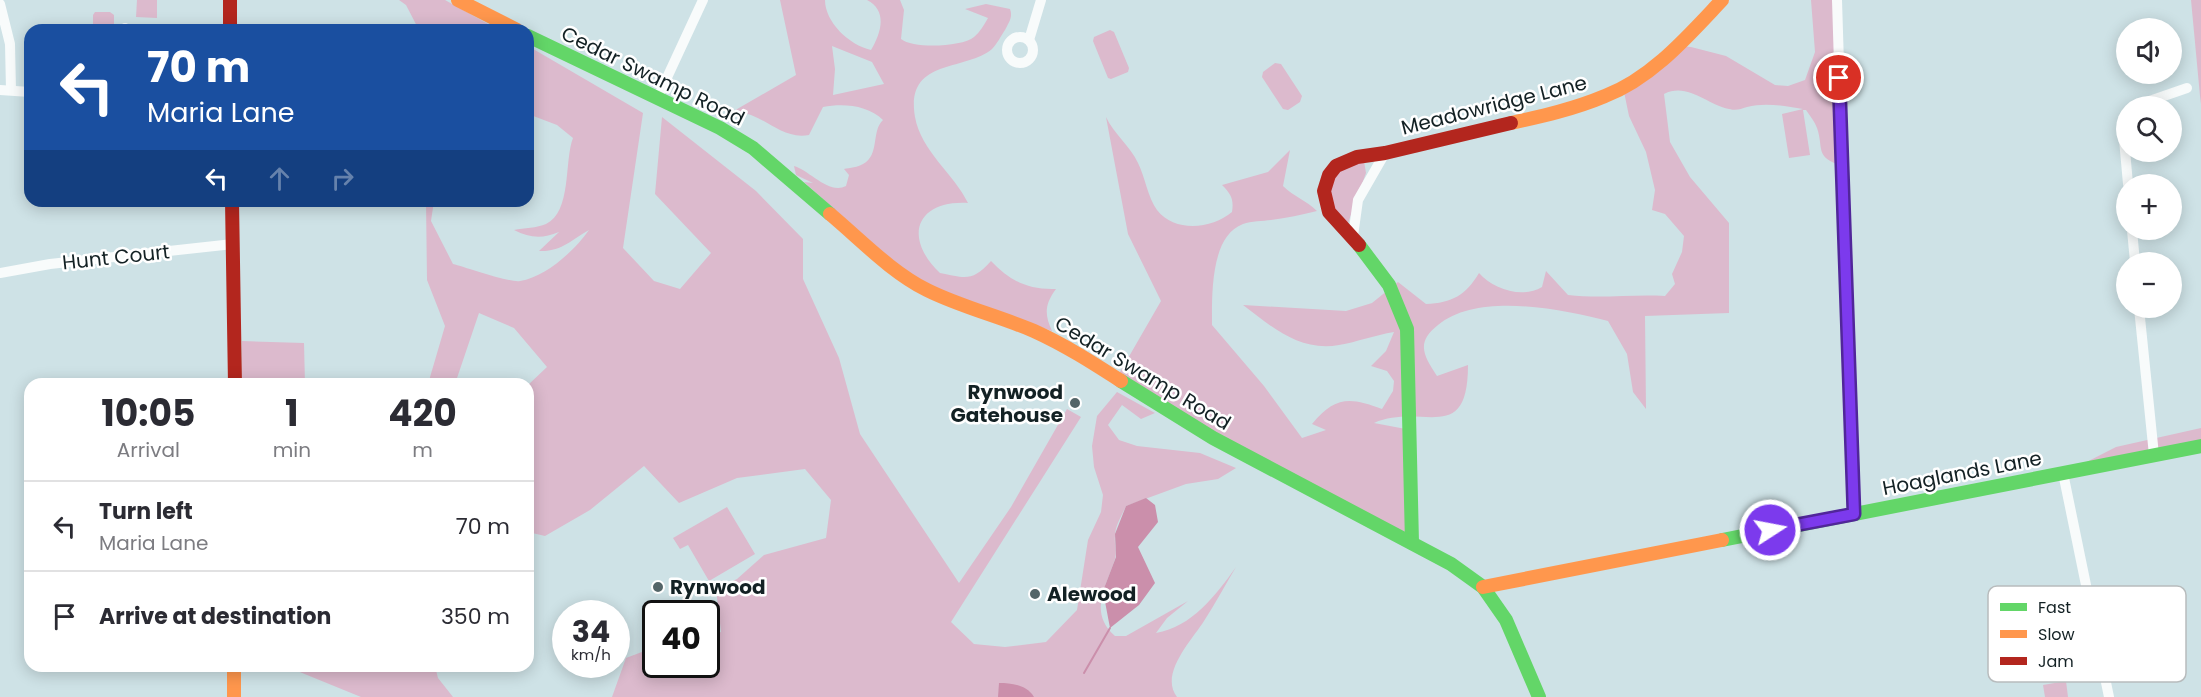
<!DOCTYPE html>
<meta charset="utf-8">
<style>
:root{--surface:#fff;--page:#f7f7f7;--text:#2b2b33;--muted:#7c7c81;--line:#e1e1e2}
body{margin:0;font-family:Poppins,sans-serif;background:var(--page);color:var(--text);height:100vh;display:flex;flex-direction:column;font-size:22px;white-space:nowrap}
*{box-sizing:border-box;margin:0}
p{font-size:20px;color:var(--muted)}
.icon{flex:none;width:33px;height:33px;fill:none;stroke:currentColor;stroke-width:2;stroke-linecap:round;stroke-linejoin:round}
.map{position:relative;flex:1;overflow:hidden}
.panel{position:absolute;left:24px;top:378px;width:510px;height:294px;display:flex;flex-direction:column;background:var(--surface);border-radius:18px;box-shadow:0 3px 15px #0003}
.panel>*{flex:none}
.hud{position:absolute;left:24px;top:24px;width:510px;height:183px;border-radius:18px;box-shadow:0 3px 15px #0003;background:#1a4fa0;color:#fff;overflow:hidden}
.buttons{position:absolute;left:2116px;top:18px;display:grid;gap:12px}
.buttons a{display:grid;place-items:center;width:66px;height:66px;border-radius:50%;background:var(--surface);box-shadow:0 3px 15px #0003;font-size:30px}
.speed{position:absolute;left:552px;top:600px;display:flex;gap:12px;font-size:30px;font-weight:700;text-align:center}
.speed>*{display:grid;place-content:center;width:78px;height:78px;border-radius:50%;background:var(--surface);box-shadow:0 3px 15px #0003;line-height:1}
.speed small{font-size:15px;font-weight:400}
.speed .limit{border:3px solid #111;border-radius:9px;background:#fff;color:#111}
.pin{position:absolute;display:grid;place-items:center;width:51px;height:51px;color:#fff;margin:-26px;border:3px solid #fff;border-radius:50%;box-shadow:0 2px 6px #0007}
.me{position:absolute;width:66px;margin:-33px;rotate:79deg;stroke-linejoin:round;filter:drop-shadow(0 0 4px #0008)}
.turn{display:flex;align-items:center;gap:21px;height:126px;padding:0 24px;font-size:27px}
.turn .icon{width:78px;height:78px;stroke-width:2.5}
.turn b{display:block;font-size:42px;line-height:51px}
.lanes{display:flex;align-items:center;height:57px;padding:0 24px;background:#0003;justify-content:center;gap:30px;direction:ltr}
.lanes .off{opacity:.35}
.eta{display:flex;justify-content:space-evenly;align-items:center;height:102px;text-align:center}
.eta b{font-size:36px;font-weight:700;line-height:42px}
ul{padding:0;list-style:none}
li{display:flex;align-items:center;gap:18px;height:90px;padding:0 24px;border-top:2px solid var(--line)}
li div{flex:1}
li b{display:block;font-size:22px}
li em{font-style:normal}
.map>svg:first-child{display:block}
.green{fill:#dcbacd;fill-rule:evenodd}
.water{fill:#cb8fab}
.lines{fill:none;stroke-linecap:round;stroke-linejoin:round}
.stream{stroke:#cb8fab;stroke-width:2}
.street{stroke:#f8fbfb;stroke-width:10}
.fast{stroke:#63d668;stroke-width:14}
.slow{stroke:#ff974d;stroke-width:14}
.jam{stroke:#b3261e;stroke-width:14}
.route-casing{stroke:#51269a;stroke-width:15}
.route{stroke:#7c3aed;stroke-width:10}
.poi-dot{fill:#546568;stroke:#fff;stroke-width:2}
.labels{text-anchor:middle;stroke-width:5;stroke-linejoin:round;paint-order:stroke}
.street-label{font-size:20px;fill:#132124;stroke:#fff}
.poi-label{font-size:20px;font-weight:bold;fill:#132124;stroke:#fff;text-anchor:start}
.key{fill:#fff;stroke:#b8bcbd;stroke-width:1.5}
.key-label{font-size:16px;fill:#132124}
</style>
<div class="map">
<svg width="2201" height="697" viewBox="0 0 2201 697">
<rect width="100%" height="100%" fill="#cee2e6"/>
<g class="green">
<path d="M137,0H157V18L136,17Z"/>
<path d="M399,0H445L499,30H419L406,5Z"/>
<path d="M780,0H825C825,22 849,45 871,50C881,33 888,11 867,0H900L904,10L901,39C913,49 962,47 974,37C980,32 984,25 988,18L965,9L986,4L1010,9C1013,17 1009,22 1005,30C1001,36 997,44 992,49C964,72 905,58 915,117C921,151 954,174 968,203C917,200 902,237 940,273C966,278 972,282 991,261C1010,281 1028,290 1056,289C1045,304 1044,314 1052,331L935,290L900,268L804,182L813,183L796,175L794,166C809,170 829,195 846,186L849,175L844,169C850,168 858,167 863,164C880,155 871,131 883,120C868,105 843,103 823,107L809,135C785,139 772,123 751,115C745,113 738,113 732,112L796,75ZM832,46L872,62L884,84L833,95L835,69Z"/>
<path d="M1811,0H1837L1842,166C1814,157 1824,148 1817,128C1815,122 1810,116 1806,110H1803L1810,155L1789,158L1782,114L1803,109C1785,106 1765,102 1747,107C1740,109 1737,111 1729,109C1707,105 1688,82 1664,94L1670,142L1690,177L1729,223V313L1645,316L1646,409L1633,392L1627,354L1608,321C1561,309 1478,292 1438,325C1416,342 1423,355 1437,376L1468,365C1468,447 1422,402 1374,423L1411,430L1412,543L1116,379L1161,301L1128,234L1106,117C1114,134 1130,146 1138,163C1145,177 1148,198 1157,210C1175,233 1212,229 1232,212C1234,199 1231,194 1222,185L1268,172L1290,150L1283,186C1294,197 1306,200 1317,211C1301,215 1287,218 1271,220C1263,221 1251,221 1243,224C1210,236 1212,296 1212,325L1264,386L1302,438L1326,430L1312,424C1335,396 1350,397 1382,409L1393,391L1394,381L1387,371L1371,366L1386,351L1394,332C1375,335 1357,342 1339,345C1300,352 1272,327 1243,305L1346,311L1372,303L1398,282L1426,304C1452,303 1466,295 1479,273C1493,289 1522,299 1542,287L1546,271L1568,295C1601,299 1632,294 1665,296L1675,284L1672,274L1682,252L1684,236L1665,214L1652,210L1655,190L1646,152L1629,116L1623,87L1679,46L1691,47L1726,56L1775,85L1788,86L1805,80L1815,52Z"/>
<path d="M2191,0H2201V104L2200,96Z"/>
<path d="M95,12H110L114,15V30H93V15Z"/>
<path d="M1110,30L1114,32L1129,68L1128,72L1111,79L1108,78L1093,41L1094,37Z"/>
<path d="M528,46L643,113L623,248L654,281L680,289L711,253L655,194L662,117L756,191L803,239V279L839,358L860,434L959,583L1011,507L1067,409L1081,417L951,622L974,644L1005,647L1046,642L1077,610L1088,540L1101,512L1103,495L1094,467L1092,446L1097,416L1117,392L1155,413L1141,419L1122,405L1108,425L1119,440L1137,446L1200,453L1236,468L1218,479L1186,484L1126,506C1122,515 1115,526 1115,536C1114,544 1117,552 1115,559C1106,587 1088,612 1115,636H1126L1188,601L1167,618L1156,633C1192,627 1216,595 1236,567C1225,585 1215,604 1204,621C1192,640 1159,674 1177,697H612L626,658L655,647L656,664H706L707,635L721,632L716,589L737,579L764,555L826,538L831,500L805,469L737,478L679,503L644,466L590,510L545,536L528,532V385L547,367L514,328L479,313L455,384H428L445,326L427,280L426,201H434L431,221L453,264C465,267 510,283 520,281C546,277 575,250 589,230C572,239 562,252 539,251L559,232C542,239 530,238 514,230C524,228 537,228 546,224C572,212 564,161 573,138L557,125L528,114Z"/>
<path d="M1275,63L1281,64L1302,96L1300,102L1288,110L1283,109L1262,77L1263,72Z"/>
<path d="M1364,161L1366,173L1348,223L1330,208C1329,172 1331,173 1364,161Z"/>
<path d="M242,341L304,343L305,384H242Z"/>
<path d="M2201,428V446L2065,473L2116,447Z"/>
<path d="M727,507L755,554L709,581L688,545L680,549L673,538Z"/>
<path d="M285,666H333L343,672L344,666H435L438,678L453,697H361Z"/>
<path d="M2066,681L2068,697H2045L2043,685Z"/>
</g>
<g class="water">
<path d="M1146,498L1155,505L1158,522L1138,547L1155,583L1139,605L1110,628L1103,591L1116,557L1115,534L1126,506Z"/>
<path d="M999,683C1012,683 1027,685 1034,697H998Z"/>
</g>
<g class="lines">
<path class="stream" d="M1084,673L1110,628"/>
<g class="street">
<path d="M1837,0L1853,514"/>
<path d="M0,4L10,44L11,90"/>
<path d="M125,28V30"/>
<circle cx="1020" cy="50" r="13"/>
<path d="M1029,40L1041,0"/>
<path d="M0,90L30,92"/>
<path d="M658,97L703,0"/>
<path d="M2135,106L2187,88"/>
<path d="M2127,117L2123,128L2128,184"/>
<path d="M2132,230L2135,262"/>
<path d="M1353,236L1358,200L1385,153"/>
<path d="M0,273L50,264L233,244"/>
<path d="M2139,308L2154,455"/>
<path d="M2063,473L2109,697"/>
</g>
<g class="fast">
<path d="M528,36L720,128L753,148L830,214"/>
<path d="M1359,245L1389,285L1407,329L1412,543"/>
<path d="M1121,381L1213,438L1451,564L1483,587L1506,620L1539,697"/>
<path d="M1722,540L2201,446"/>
</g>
<g class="slow">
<path d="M458,0L517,30"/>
<path d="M1511,123C1543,116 1574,109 1605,96C1652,78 1688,36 1722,0"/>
<path d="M830,214C861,240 891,272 927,290C961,307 999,316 1034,331C1065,345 1093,363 1121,381"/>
<path d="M1483,587L1722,540"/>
<path d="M234,666V697"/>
</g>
<g class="jam">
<path d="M230,0V30"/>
<path d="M232,201L235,384"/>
<path d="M1359,245L1329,212L1324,191L1329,175L1336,166L1357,157L1385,153L1511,123"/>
</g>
</g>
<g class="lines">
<defs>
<path id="route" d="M1770,530L1854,514L1839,78"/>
</defs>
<use href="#route" class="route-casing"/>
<use href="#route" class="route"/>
</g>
<g class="poi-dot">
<circle cx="1075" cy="403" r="6"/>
<circle cx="658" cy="587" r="6"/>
<circle cx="1035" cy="594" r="6"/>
</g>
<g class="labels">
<g class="street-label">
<text transform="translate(653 76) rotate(26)" y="7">Cedar Swamp Road</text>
<text transform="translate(1494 105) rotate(-14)" y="7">Meadowridge Lane</text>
<text transform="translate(116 257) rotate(-6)" y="7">Hunt Court</text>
<text transform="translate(1143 373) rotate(31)" y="7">Cedar Swamp Road</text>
<text transform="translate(1962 473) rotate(-11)" y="7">Hoaglands Lane</text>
</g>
<g class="poi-label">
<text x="1063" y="399" text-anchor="end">Rynwood<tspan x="1063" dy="23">Gatehouse</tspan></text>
<text x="670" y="594">Rynwood</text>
<text x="1047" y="601">Alewood</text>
</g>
</g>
<rect x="1988" y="586" width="198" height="96" rx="9" class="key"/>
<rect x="2000" y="603" width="27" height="8" fill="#63d668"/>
<rect x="2000" y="630" width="27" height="8" fill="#ff974d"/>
<rect x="2000" y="657" width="27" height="8" fill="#b3261e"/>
<g class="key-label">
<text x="2038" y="613">Fast</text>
<text x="2038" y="640">Slow</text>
<text x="2038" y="667">Jam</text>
</g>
</svg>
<div class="buttons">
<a><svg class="icon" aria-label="sound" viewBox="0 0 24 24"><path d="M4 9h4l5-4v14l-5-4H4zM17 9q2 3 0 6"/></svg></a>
<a><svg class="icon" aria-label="search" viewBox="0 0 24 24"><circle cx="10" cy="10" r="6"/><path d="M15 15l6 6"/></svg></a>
<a>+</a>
<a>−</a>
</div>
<div class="speed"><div>34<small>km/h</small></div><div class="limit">40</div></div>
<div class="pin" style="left:1839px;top:78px;background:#d93025"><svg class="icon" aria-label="arrive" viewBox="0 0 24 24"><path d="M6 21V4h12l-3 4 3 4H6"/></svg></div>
<svg class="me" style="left:1770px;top:530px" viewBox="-20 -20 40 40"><circle r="17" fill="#7c3aed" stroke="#fff" stroke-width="3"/><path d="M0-11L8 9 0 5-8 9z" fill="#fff"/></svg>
<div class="hud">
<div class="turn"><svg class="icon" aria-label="left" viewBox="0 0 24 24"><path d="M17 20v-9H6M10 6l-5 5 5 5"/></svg><div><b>70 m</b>Maria Lane</div></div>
<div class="lanes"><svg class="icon" aria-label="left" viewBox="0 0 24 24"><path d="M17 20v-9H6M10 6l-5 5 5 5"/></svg><svg class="icon off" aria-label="ahead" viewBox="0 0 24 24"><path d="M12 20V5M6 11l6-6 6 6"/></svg><svg class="icon off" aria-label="right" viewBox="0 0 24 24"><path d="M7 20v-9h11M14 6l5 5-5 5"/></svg></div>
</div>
<section class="panel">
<div class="eta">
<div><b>10:05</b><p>Arrival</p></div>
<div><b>1</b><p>min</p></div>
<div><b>420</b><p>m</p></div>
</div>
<ul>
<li><svg class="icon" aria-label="left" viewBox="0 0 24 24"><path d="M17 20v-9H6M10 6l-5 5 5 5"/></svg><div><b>Turn left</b><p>Maria Lane</p></div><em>70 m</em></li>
<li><svg class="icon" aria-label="arrive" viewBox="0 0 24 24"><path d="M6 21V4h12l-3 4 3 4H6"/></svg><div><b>Arrive at destination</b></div><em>350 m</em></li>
</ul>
</section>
</div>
